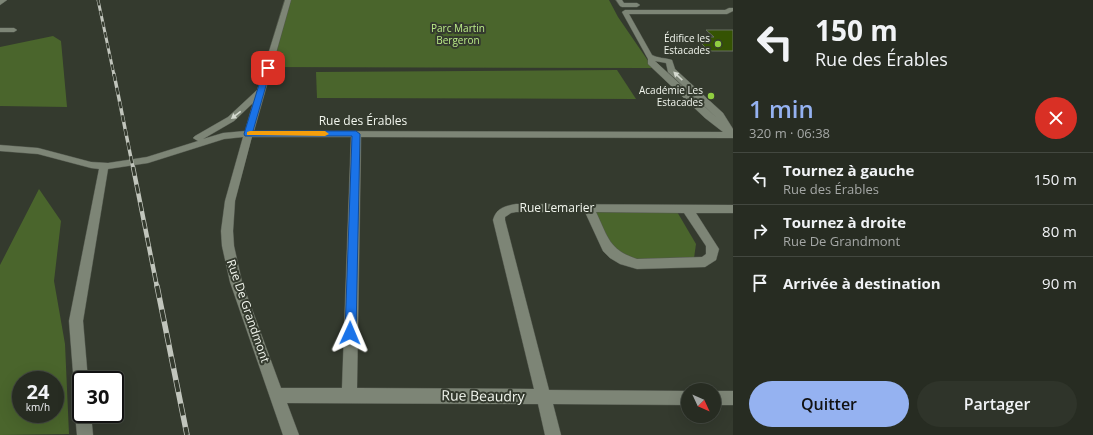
<!DOCTYPE html>
<html lang="fr">
<meta charset="utf-8">
<style>
:root{--surface:#272c22;--page:#2f342a;--text:#f1f3f6;--muted:#a4a7a5;--line:#434840;--accent:#95b2f1}
body{margin:0;font-family:"Open Sans",sans-serif;background:var(--page);color:var(--text);height:100vh;display:flex;flex-direction:column;font-size:15px;white-space:nowrap}
*{box-sizing:border-box;margin:0}
p{font-size:13px;color:var(--muted)}
.icon{flex:none;width:22px;height:22px;fill:none;stroke:currentColor;stroke-width:2;stroke-linecap:round;stroke-linejoin:round}
.map{position:relative;flex:1;overflow:hidden}
.details{display:flex;flex-direction:column;background:var(--surface);width:360px}
.details>*{flex:none}
.top-card{background:#272c22;color:var(--text);overflow:hidden}
.needle{width:26px;rotate:134deg}
.buttons{position:absolute;left:681px;top:383px;display:grid;gap:8px}
.buttons a{display:grid;place-items:center;width:40px;height:40px;border-radius:50%;background:var(--surface);box-shadow:0 4px 16px #0002,0 0 0 1px var(--line);font-size:20px}
.speed{position:absolute;left:12px;top:371px;display:flex;gap:8px;font-size:20px;font-weight:700;text-align:center}
.speed>*{display:grid;place-content:center;width:52px;height:52px;border-radius:50%;background:var(--surface);box-shadow:0 4px 16px #0002,0 0 0 1px var(--line);line-height:1}
.speed small{font-size:10px;font-weight:400}
.speed .limit{border:2px solid #111;border-radius:6px;background:#fff;color:#111}
.pin{position:absolute;display:grid;place-items:center;width:34px;height:34px;color:#fff;margin:-17px;border-radius:8px;box-shadow:0 2px 6px #0006}
.me{position:absolute;width:44px;margin:-22px;rotate:1deg;stroke-linejoin:round;filter:drop-shadow(0 0 3px #0008)}
.turn{display:flex;align-items:center;gap:14px;height:84px;padding:0 16px;font-size:18px}
.turn .icon{width:52px;height:52px;stroke-width:2.5}
.turn b{display:block;font-size:28px;line-height:34px}
.round{display:grid;place-items:center;flex:none;width:42px;height:42px;border-radius:21px;background:var(--page)}
.headline{display:flex;align-items:center;justify-content:space-between;height:68px;padding:0 16px}
h1{font-size:24px;font-weight:600;line-height:30px;color:var(--accent)}
.cta{display:flex;gap:8px;margin-top:auto;padding:8px 16px}
.cta a{flex:1;height:46px;border-radius:24px;background:var(--accent);color:#111;font-size:16px;font-weight:600;line-height:46px;text-align:center}
.cta a+a{background:var(--page);color:var(--text)}
ul{padding:0;list-style:none}
li{display:flex;align-items:center;gap:12px;height:52px;padding:0 16px;border-top:1px solid var(--line)}
li div{flex:1}
li b{display:block;font-size:15px}
li em{font-style:normal}
main{display:flex;flex:1;min-height:0}
.map>svg:first-child{display:block}
.green{fill:#4a652c;fill-rule:evenodd}
.building{fill:#355303;stroke:#676f61}
.lines{fill:none;stroke-linecap:round;stroke-linejoin:round}
.minor-casing{stroke:#53584e;stroke-width:1}
.minor{fill:#7d8576;fill-rule:evenodd}
.rail-far3-casing{stroke:#c1c5bc;stroke-width:3}
.rail-far2-casing{stroke:#c1c5bc;stroke-width:3.5}
.rail-far1-casing{stroke:#c1c5bc;stroke-width:4.5}
.rail-casing{stroke:#c1c5bc;stroke-width:5.5}
.rail-far3{stroke:#343a2e;stroke-width:2;stroke-dasharray:5.5;stroke-linecap:butt}
.rail-far2{stroke:#343a2e;stroke-width:2.5;stroke-dasharray:7;stroke-linecap:butt}
.rail-far1{stroke:#343a2e;stroke-width:3;stroke-dasharray:9;stroke-linecap:butt}
.rail{stroke:#343a2e;stroke-width:4;stroke-dasharray:12;stroke-linecap:butt}
.oneway{fill:#d4d9cf}
.route{fill:#1a73e8;stroke:#114b97}
.slow{fill:#f59e0b}
.poi-dot{fill:#90cd40;stroke:#343a2e;stroke-width:1.5}
.labels{text-anchor:middle;stroke-width:4;stroke-linejoin:round;paint-order:stroke}
.far-park-label{font-size:10px;fill:#bcec89;stroke:#343a2e}
.far-poi-label{font-size:10px;fill:#f1f5ed;stroke:#343a2e;text-anchor:end}
.street-label{font-size:12px;fill:#f1f5ed;stroke:#343a2e}
.near-street-label{font-size:14px;fill:#f1f5ed;stroke:#343a2e}
</style>
<main>
<div class="map">
<svg width="733" height="435" viewBox="0 0 733 435">
<rect width="100%" height="100%" fill="#343a2e"/>
<g class="green">
<path d="M285,0H609L618,17L653,68L264,67Z"/>
<path d="M53,36L61,41L67,107L0,106V47Z"/>
<path d="M617,70L636,99L317,98L316,72Z"/>
<path d="M39,189L61,221L54,281L65,344L69,434L0,435V265ZM21,380H55V414H21Z"/>
<path d="M588,209L676,210L696,244L694,258L676,262L624,259L606,251Z"/>
</g>
<path class="building" d="M706,30H733V51H709L695,37H714Z"/>
<g class="lines">
<defs>
<g id="minor">
<path d="M0,0H7L0,5Z"/>
<path d="M285,0H291L254,131L723,132L705,118L648,64V59L622,12L625,10H725L729,8H733V11L727,14H629L652,55C657,58 666,58 672,60L675,69L723,113L733,129V138L361,137L357,388L534,389L493,220C496,208 505,206 516,204L733,205V213H696L719,249L716,260L705,267L637,269L620,264L610,258L603,251L585,212H516L511,213L505,217V220L549,390L688,391V405L553,404L561,435H545L538,404L287,403L299,435H283L230,282L222,246L221,231L225,201L243,137L224,139L148,163L108,169L83,321L88,380H81V392L76,390L74,385L69,321L99,169L91,168L38,154L0,151V145L38,148L91,162L108,163L147,157L198,141L193,138L195,136L228,117L257,90ZM655,61L666,63L668,72L718,119ZM253,103L245,131L223,133L203,139L234,121ZM252,137H351L342,388H281L242,282L234,246L233,231L235,201ZM596,212L684,213L706,246V254L702,257L637,259C609,250 608,237 596,212Z"/>
<path d="M616,0H622L624,3H637L640,5L637,7H622L620,6Z"/>
<path d="M0,28H14L17,30L14,32H0Z"/>
<rect x="714" y="391" width="19" height="14"/>
<path d="M81,407V414H91L93,435H77L75,414L78,409Z"/>
</g>
</defs>
<use href="#minor" class="minor-casing"/>
<use href="#minor" class="minor"/>
<defs>
<path id="rail-far3" d="M98,0L114,75"/>
<path id="rail-far2" d="M114,74L133,168"/>
<path id="rail-far1" d="M133,167L157,287"/>
<path id="rail" d="M157,286L187,435"/>
</defs>
<use href="#rail-far3" class="rail-far3-casing"/>
<use href="#rail-far2" class="rail-far2-casing"/>
<use href="#rail-far1" class="rail-far1-casing"/>
<use href="#rail" class="rail-casing"/>
<use href="#rail-far3" class="rail-far3"/>
<use href="#rail-far2" class="rail-far2"/>
<use href="#rail-far1" class="rail-far1"/>
<use href="#rail" class="rail"/>
</g>
<defs><path id="oneway-solid" d="M-6-.8H1V-3.2L6.5 0L1 3.2V.8H-6Z"/></defs>
<g class="oneway">
<use href="#oneway-solid" transform="translate(678 76) rotate(-137)"/>
<use href="#oneway-solid" transform="translate(236 115) rotate(142)"/>
</g>
<path class="route" d="M268,66L271,68L253,131H356L360,134L356,333L354,337L350,338L346,337L345,333L352,136H245L244,134L264,68Z"/>
<path class="slow" d="M250,131H325L329,134L325,136L247,135V132Z"/>
<g class="poi-dot">
<circle cx="718" cy="44" r="4"/>
<circle cx="711" cy="96" r="4"/>
</g>
<g class="labels">
<g class="far-park-label">
<text x="458" y="32">Parc Martin<tspan x="458" dy="12">Bergeron</tspan></text>
</g>
<g class="far-poi-label">
<text x="710" y="42">Édifice les<tspan x="710" dy="12">Estacades</tspan></text>
<text x="703" y="94">Académie Les<tspan x="703" dy="12">Estacades</tspan></text>
</g>
<g class="street-label">
<text x="363" y="125">Rue des Érables</text>
<text x="557" y="212">Rue Lemarier</text>
<text transform="translate(248 311) rotate(71)" y="4">Rue De Grandmont</text>
</g>
<g class="near-street-label">
<text transform="translate(483 396) rotate(1)" y="5">Rue Beaudry</text>
</g>
</g>
</svg>
<div class="buttons">
<a><svg class="needle" viewBox="-14 -14 28 28"><path d="M0-13l5 13h-10z" fill="#e53935"/><path d="M0 13l5-13h-10z" fill="#a4a7a5"/></svg></a>
</div>
<div class="speed"><div>24<small>km/h</small></div><div class="limit">30</div></div>
<div class="pin" style="left:268px;top:68px;background:#d93025"><svg class="icon" aria-label="arrive" viewBox="0 0 24 24"><path d="M6 21V4h12l-3 4 3 4H6"/></svg></div>
<svg class="me" style="left:350px;top:333px" viewBox="-20 -20 40 40"><path d="M0-17L14 15 0 8-14 15z" fill="#1a73e8" stroke="#fff" stroke-width="4"/></svg>
</div>
<section class="details">
<div class="top-card">
<div class="turn"><svg class="icon" aria-label="left" viewBox="0 0 24 24"><path d="M17 20v-9H6M10 6l-5 5 5 5"/></svg><div><b>150 m</b>Rue des Érables</div></div>
</div>
<div class="headline"><div><h1>1 min</h1><p>320 m · 06:38</p></div><a class="round" style="background:#d93025;color:#fff"><svg class="icon" aria-label="close" viewBox="0 0 24 24"><path d="M6 6l12 12M18 6L6 18"/></svg></a></div>
<ul>
<li><svg class="icon" aria-label="left" viewBox="0 0 24 24"><path d="M17 20v-9H6M10 6l-5 5 5 5"/></svg><div><b>Tournez à gauche</b><p>Rue des Érables</p></div><em>150 m</em></li>
<li><svg class="icon" aria-label="right" viewBox="0 0 24 24"><path d="M7 20v-9h11M14 6l5 5-5 5"/></svg><div><b>Tournez à droite</b><p>Rue De Grandmont</p></div><em>80 m</em></li>
<li><svg class="icon" aria-label="arrive" viewBox="0 0 24 24"><path d="M6 21V4h12l-3 4 3 4H6"/></svg><div><b>Arrivée à destination</b></div><em>90 m</em></li>
</ul>
<div class="cta"><a>Quitter</a><a>Partager</a></div>
</section>
</main>
